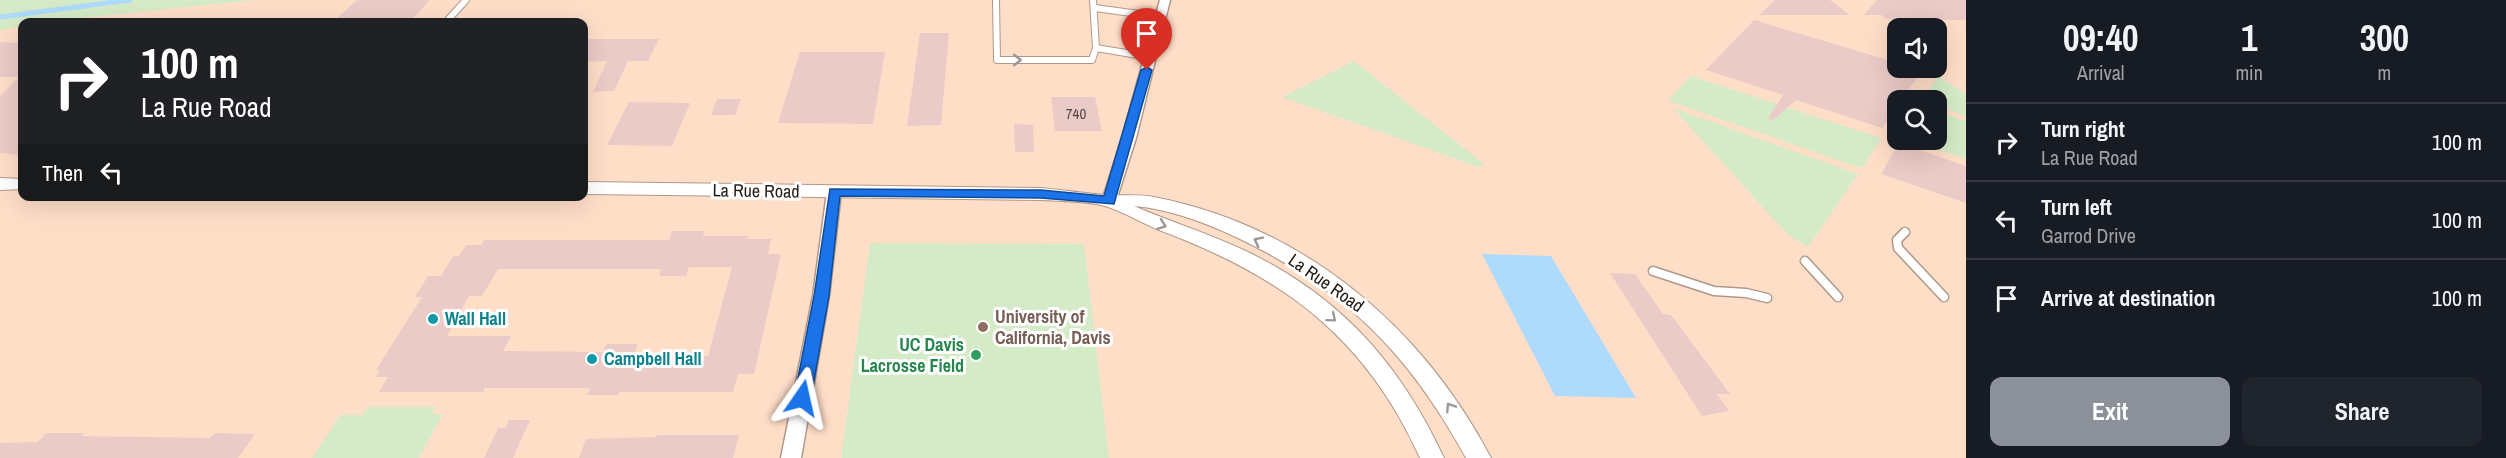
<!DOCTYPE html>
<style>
:root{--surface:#171b24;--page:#20242c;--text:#f1f3f6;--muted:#9ea1a6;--line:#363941;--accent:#8c9099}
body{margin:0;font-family:"Archivo Narrow",sans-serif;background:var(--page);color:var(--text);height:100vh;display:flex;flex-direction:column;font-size:22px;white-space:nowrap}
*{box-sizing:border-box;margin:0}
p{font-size:20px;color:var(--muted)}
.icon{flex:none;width:33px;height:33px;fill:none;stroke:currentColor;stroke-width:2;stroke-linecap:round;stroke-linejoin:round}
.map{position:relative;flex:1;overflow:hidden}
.details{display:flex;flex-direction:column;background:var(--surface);width:540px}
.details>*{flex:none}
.guide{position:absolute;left:18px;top:18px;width:570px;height:183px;border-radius:12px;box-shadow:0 6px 24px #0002;background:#202124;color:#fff;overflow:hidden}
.fabs{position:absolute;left:1887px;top:18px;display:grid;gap:12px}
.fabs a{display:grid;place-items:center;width:60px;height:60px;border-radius:12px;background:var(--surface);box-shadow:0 6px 24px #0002;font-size:30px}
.pin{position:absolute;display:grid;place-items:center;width:51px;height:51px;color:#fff;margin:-62px -26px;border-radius:50% 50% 50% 0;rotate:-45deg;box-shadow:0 0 6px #0007}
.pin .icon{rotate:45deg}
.me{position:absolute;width:66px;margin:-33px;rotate:11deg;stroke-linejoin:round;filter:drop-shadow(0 0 4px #0008)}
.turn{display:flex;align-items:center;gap:21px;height:126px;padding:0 24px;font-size:27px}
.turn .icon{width:78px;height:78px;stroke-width:2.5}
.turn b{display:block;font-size:42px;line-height:51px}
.then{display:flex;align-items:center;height:57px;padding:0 24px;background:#0003;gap:12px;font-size:22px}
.eta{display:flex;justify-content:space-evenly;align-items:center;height:102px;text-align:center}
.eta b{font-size:36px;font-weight:800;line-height:42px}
.action{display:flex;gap:12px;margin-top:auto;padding:12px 24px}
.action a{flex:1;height:69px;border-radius:12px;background:var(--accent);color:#fff;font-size:24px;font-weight:800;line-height:69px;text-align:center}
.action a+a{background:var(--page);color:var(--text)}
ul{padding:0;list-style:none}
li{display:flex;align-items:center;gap:18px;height:78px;padding:0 24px;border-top:2px solid var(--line)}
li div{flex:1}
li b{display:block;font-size:22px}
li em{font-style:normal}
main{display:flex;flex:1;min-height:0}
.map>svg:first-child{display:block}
.built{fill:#ffdec8;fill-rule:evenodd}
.green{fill:#d5ebc7}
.water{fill:#aedbfb}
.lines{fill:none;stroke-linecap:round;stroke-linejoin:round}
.stream{stroke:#aedbfb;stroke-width:5}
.building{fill:#ebcbc7;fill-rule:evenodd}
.service-far1-casing{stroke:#b09889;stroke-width:8}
.service-casing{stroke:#b09889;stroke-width:11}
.minor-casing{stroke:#b09889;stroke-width:3}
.tertiary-casing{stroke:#b09889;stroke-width:2}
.service-far1{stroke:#fff;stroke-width:6}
.service{stroke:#fff;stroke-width:8}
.minor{fill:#fff;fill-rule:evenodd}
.tertiary{fill:#fff;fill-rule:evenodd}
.oneway{stroke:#9c9896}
.route{fill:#1a73e8;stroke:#114b97;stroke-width:1.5}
.culture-dot{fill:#0f9aa8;stroke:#fefefe;stroke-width:2}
.education-dot{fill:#8d6e63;stroke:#fefefe;stroke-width:2}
.leisure-dot{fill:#2e9e5b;stroke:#fefefe;stroke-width:2}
.labels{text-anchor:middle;stroke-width:6;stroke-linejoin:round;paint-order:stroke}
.number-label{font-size:15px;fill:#564742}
.street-label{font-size:18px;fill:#241b15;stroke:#fefefe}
.education-label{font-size:18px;font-weight:bold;fill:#785e54;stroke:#fefefe;text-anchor:start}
.culture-label{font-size:18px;font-weight:bold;fill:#0d838f;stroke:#fefefe;text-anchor:start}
.leisure-label{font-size:18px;font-weight:bold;fill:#27864d;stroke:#fefefe;text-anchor:end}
</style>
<main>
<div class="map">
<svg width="1966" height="458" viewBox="0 0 1966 458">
<rect width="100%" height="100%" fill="#fdeee4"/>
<path class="built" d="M0,0H1966V458H0ZM22,22H584V196H22ZM1898,28H1936V68H1898ZM1898,100H1936V140H1898Z"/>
<g class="green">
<path d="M0,0H255L42,22H22V26L0,30Z"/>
<path d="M1354,61L1484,164L1478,167L1282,97Z"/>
<path d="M1691,76L1881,138L1863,167H1857L1672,102L1669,99Z"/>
<path d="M1938,76L1966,94V116L1937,106L1936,100H1922Z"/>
<path d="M1673,108L1858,174L1808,247L1787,234Z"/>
<path d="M1937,111L1966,121V159L1910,140H1936Z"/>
<path d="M870,243L1084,244L1109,458H841Z"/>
<path d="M368,407H435L432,414H443L419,458H312L340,415H363Z"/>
</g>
<path class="water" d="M1482,254L1551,256L1636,398L1555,396Z"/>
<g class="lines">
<path class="stream" d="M0,17L130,0"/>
</g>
<g class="building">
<path d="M357,0H430L410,22H333Z"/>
<path d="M1775,0H1830L1850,15H1759Z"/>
<path d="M1877,0H1966V20L1887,19L1881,15H1864Z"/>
<path d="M1754,20L1898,63V68H1924L1901,100H1898V106L1882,128L1796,100L1772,121L1768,118L1783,95L1706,70Z"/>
<path d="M920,33H949L941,125L907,126Z"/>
<path d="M584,39H659L648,61H628L614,91L593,92L607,61L584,62Z"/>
<path d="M0,42L22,43V157L13,154L0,153V96L19,77H0Z"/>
<path d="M800,52H885L873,124L778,123Z"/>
<path d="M1051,97H1095L1102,131H1055Z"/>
<path d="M717,99H741L735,115H711Z"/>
<path d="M629,102L690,103L672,146L607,145Z"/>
<path d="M1014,124L1033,125L1034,152H1015Z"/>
<path d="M1899,143L1966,166V203L1881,174Z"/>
<path d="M672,231H704L703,236H748L747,239H771L768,254H781L754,374H738L733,392H619L618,395H587L590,388H485L483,392H379L388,377H376L380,370H376L422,297H415L428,276H441L453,256H459L466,245H481L484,240H669ZM689,267H732L708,356H633L638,344H607L603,352L503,351L511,336H447L469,296H482L498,269H661L659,276H686Z"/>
<path d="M1610,273L1635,274L1663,314L1671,315L1730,394H1717L1729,411L1702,416Z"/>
<path d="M509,420H530L513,458H484L498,428H506Z"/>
<path d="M46,433H84L81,436L210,438L215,433L255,434L238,458H0V443L38,442Z"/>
<path d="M657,435H739L733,458H579L586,439L656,437Z"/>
</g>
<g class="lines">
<defs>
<g id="service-far1">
<path d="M996,0L997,60H1092L1096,48L1093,0"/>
<path d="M1095,8L1161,17"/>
<path d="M446,22L466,0"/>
<path d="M1096,48L1150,57"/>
</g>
<g id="service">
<path d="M1905,232L1897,240L1898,248L1944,297"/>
<path d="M1805,261L1838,297"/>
<path d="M1653,271L1714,291L1746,293L1767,298"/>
</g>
<g id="minor">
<path d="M1160,0H1170L1136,138L1116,201L1109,205L1104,204L1102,201L1122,138Z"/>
<path d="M834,188L841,192L829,296L801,458H781L813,296L827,192Z"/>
</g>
<g id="tertiary">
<path d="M0,178L22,179V189L0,190Z"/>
<path d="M584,182L1041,188C1064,190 1086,194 1109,195C1124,196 1139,194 1154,197C1303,226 1422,326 1491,458H1466C1409,354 1346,290 1238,238C1206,223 1170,209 1134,206C1173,223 1214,235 1252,254C1344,300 1401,366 1444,458H1420C1365,336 1282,276 1159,230C1142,223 1122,211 1105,206C1086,201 1061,201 1041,200L584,194Z"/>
</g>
</defs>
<use href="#service-far1" class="service-far1-casing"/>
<use href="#service" class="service-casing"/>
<use href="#minor" class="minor-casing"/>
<use href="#tertiary" class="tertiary-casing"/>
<use href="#service-far1" class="service-far1"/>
<use href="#service" class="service"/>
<use href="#minor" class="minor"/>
<use href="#tertiary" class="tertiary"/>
</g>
<defs><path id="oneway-chevron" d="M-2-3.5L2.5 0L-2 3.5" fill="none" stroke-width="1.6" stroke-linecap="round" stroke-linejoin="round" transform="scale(1.5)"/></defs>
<g class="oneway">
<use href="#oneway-chevron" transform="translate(1017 60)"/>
<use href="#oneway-chevron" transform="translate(1162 225) rotate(20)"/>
<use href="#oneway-chevron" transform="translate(1258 241) rotate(-153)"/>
<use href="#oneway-chevron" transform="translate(1332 318) rotate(40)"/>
<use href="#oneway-chevron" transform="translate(1450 407) rotate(-123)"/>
</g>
<path class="route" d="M1147,67L1152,70L1114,204L1041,198L840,196L829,296L811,398L808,402H797L794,398L814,296L830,189L1041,190L1104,196L1141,70Z"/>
<g class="culture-dot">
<circle cx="433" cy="319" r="6"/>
<circle cx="592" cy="359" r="6"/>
</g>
<circle class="education-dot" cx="983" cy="327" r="6"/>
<circle class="leisure-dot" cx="976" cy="355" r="6"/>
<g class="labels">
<g class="number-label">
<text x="1076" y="119">740</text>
</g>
<g class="street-label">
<text transform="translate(756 191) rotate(1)" y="6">La Rue Road</text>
<text transform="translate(1326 283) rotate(35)" y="6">La Rue Road</text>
</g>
<g class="education-label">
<text x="995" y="323">University of<tspan x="995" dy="21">California, Davis</tspan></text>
</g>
<g class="culture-label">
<text x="445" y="325">Wall Hall</text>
<text x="604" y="365">Campbell Hall</text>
</g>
<g class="leisure-label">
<text x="964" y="351">UC Davis<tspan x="964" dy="21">Lacrosse Field</tspan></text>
</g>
</g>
</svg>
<div class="fabs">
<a><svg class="icon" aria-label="sound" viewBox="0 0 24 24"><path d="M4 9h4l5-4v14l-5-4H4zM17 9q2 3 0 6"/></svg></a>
<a><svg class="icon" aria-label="search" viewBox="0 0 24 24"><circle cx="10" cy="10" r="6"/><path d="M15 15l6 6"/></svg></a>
</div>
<div class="pin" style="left:1147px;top:70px;background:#d93025"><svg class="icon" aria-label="arrive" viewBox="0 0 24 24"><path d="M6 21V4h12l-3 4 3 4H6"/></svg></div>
<svg class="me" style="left:802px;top:398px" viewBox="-20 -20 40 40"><path d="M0-17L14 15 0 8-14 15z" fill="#1a73e8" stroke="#fff" stroke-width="4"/></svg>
<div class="guide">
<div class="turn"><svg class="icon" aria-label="right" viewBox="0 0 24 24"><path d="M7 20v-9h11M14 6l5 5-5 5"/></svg><div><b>100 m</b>La Rue Road</div></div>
<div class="then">Then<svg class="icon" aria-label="left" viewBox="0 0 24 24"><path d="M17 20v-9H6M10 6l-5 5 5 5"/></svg></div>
</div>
</div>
<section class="details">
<div class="eta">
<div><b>09:40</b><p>Arrival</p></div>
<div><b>1</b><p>min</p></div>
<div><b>300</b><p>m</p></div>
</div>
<ul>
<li><svg class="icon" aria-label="right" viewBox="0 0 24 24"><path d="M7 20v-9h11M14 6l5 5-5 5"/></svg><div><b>Turn right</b><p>La Rue Road</p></div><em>100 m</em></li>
<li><svg class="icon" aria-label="left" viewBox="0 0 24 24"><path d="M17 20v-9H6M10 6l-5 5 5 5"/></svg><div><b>Turn left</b><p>Garrod Drive</p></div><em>100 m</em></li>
<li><svg class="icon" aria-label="arrive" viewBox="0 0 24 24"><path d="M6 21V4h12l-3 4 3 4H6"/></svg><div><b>Arrive at destination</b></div><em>100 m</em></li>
</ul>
<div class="action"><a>Exit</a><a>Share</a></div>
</section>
</main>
